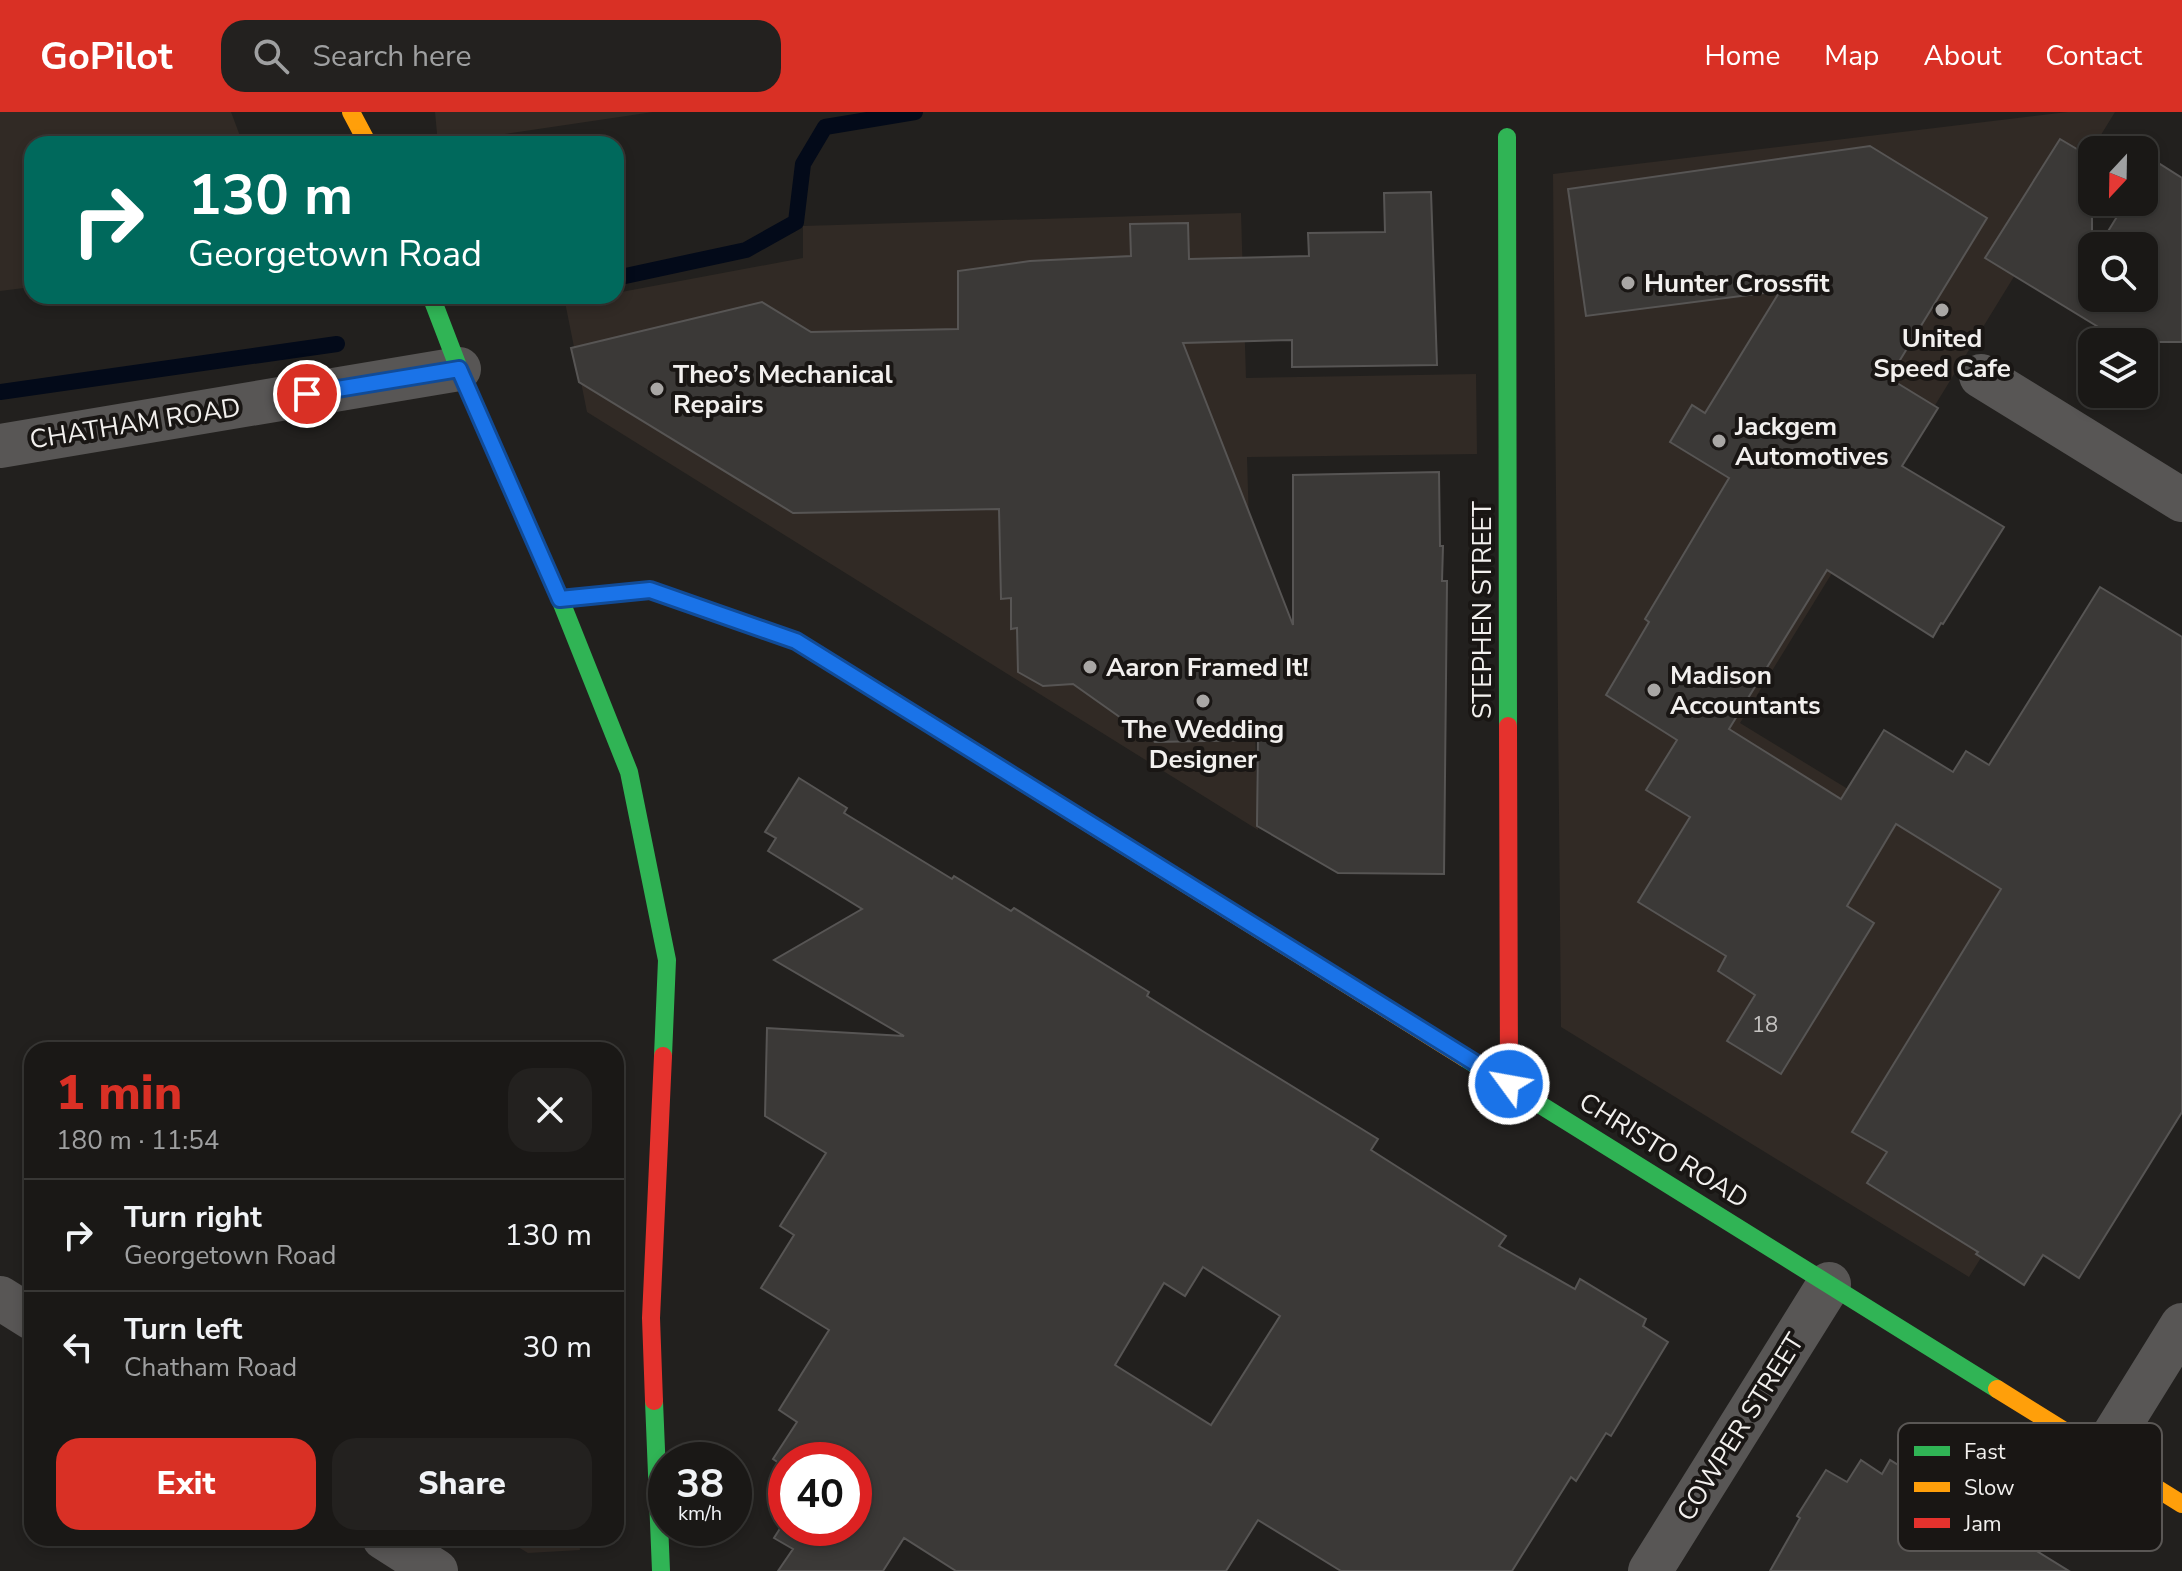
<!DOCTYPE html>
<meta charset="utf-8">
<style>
:root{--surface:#1a1816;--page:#23211f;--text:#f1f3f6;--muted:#9fa0a1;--line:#383735;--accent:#d93025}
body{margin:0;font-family:"Nunito Sans",sans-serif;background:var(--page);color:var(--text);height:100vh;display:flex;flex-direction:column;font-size:30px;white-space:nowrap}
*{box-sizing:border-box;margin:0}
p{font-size:26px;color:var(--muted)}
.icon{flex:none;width:44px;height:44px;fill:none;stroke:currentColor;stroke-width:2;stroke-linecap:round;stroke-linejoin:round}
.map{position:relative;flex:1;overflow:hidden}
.panel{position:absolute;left:24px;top:930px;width:600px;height:504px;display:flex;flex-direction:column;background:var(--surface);border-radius:24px;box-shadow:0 4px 12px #0003,0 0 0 2px var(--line)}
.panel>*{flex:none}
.hud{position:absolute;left:24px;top:24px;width:600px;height:168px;border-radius:24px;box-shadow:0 4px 12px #0003,0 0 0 2px var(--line);background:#00695c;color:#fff;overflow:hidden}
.needle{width:52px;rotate:202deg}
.buttons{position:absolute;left:2078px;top:24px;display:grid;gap:16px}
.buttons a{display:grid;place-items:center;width:80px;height:80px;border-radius:16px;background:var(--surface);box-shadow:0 4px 12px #0003,0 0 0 2px var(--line);font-size:40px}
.speed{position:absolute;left:648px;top:1330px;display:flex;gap:16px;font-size:40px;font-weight:700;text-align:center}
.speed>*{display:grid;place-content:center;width:104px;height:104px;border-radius:50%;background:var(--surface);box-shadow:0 4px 12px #0003,0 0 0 2px var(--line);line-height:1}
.speed small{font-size:20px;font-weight:400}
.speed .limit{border:12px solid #d22;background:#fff;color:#111}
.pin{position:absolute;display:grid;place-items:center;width:68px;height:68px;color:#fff;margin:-34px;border:4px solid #fff;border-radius:50%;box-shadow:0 2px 8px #0007}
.me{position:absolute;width:88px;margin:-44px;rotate:302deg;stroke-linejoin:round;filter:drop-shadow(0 0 6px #0008)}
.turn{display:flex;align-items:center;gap:28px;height:168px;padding:0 32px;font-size:36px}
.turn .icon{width:104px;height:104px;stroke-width:2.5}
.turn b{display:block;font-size:56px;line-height:68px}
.round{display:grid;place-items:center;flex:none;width:84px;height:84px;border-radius:24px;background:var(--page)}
.head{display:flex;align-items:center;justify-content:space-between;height:136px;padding:0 32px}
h1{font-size:48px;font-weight:800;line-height:60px;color:var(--accent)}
.cta{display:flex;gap:16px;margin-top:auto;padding:16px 32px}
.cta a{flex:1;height:92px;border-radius:24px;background:var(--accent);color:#fff;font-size:32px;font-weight:800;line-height:92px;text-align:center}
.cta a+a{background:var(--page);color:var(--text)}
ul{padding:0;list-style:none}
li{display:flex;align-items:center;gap:24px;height:112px;padding:0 32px;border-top:2px solid var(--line)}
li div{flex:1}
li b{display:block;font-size:30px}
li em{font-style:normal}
header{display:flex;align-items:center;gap:48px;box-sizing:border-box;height:112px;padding:0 40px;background:var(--accent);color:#fff}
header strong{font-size:38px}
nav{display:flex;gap:44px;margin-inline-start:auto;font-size:28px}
.search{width:560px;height:72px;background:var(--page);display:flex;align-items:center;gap:20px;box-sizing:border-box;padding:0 28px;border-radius:24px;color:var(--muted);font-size:30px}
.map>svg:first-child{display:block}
.built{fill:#312a25}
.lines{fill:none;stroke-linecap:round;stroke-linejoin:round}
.stream{stroke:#030a19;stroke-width:16}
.building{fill:#3b3937;stroke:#575554;stroke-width:2;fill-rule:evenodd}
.street{stroke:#585655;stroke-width:44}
.fast{stroke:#30b455;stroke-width:18}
.slow{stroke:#ff9f0a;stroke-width:18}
.jam{stroke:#e5322d;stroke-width:18}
.route-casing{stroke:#114b97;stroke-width:20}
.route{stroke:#1a73e8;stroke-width:14}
.poi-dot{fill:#a9a7a5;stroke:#191614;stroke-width:3}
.labels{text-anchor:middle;stroke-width:8;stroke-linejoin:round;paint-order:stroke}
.number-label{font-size:22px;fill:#c4c2c0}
.poi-label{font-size:26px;font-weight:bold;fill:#f2f0ee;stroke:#191614;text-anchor:start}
.street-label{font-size:26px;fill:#f2f0ee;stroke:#191614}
.key{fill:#191614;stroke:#5a5755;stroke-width:2}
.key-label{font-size:22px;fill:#f2f0ee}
</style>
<header>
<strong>GoPilot</strong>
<div class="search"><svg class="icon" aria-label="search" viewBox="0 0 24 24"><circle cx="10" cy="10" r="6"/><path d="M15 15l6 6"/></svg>Search here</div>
<nav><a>Home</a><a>Map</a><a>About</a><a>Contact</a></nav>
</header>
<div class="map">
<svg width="2182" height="1459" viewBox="0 0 2182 1459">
<rect width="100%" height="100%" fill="#22201e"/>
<g class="built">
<path d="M0,0H231L243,32H32V175L0,179Z"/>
<path d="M435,0H653L438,32Z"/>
<path d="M2068,0H2115L1740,611L2155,865L1969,1165L1561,915L1553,62Z"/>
<path d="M1241,101L1246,266L1476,262L1477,342L1247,345L1258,718L587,300L565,190L598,184H616V181L803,146V114Z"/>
<path d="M503,1426H579L580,1438L528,1441Z"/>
</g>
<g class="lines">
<g class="stream">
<path d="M616,166L746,138L796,110L803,52L825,15L915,0"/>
<path d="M531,185L534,184"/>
<path d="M0,280L337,232"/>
</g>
</g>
<g class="building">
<path d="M2060,27L2092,46V186H2144V134H2099L2126,90H2144V61L2152,47L2182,66V230H2123L1985,146Z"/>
<path d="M1870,34L1987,106L1889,266L1938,296L1902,354L2004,415L1943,512L1941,511L1933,525L1827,458L1729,617L1841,687L1884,618L1953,660L1966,639L1989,653L2100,475L2182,525V1000L2079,1166L2043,1143L2024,1173L1976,1142L1978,1140L1867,1071L1887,1040L1852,1020L2001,777L1896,712L1847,794L1874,811L1781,962L1727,929L1755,883L1718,859L1726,844L1638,790L1690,705L1646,678L1677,628L1606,583L1649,510L1645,507L1729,366L1670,330L1692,293L1705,301L1780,179L1586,204L1568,77Z"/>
<path d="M1431,80L1437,253L1292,255V228L1183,231L1293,513V363L1439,360L1440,434H1443L1442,469H1447L1444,762L1338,761L1257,714L1258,628L1155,630L1073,572L1043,574L1018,560L1017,516L1011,517V486L1001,487L999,397L793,401L579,270L571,236L762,190L811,220L958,217V159L1030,149L1131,144L1130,112L1188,111L1189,147L1309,144L1308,121L1385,120L1384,81Z"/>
<path d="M799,666L847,696L844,701L952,767L954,764L1011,799L1014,796L1149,880L1147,884L1204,920L1378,1027L1371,1038L1506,1124L1499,1134L1575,1177L1580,1167L1646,1207L1643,1214L1668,1230L1611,1324L1606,1321L1576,1369L1571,1365L1512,1459H1341L1258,1408L1226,1459H956L904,1426L883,1459H778L793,1437L774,1426L786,1407V1416H854V1348H786V1356L773,1347L797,1310L779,1298L829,1218L761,1176L794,1123L780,1114L826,1041L765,1004L767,916L904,924L774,848L862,797L768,739L776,726L765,720ZM1203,1155L1280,1204L1211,1313L1115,1253L1164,1171L1185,1184Z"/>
<path d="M1861,1348L1882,1362L1890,1348L2069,1459H1770L1800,1406L1797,1404L1826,1358L1847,1370Z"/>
</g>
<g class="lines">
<g class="street">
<path d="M1981,264L2182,388"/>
<path d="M0,334L459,257"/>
<path d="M0,1186L32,1206"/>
<path d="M2102,1342L2182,1213"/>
<path d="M384,1426L436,1459"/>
<path d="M1650,1459L1829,1172"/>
</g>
<g class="fast">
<path d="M1507,25L1508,614"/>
<path d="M431,184L459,257L560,487L629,660L667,848L663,944"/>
<path d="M560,487L650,478L796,529L955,628"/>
<path d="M1465,946L1997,1277"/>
<path d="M654,1289L661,1459"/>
</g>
<g class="slow">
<path d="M351,0L368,32"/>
<path d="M955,628L1465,946"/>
<path d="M1997,1277L2182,1392"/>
</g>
<g class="jam">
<path d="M1508,614L1509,972"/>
<path d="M654,1289L651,1206L663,944"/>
</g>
</g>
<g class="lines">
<defs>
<path id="route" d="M307,282L459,257L560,487L650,478L796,529L1509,972"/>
</defs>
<use href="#route" class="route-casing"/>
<use href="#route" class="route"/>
</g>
<g class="poi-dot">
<circle cx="1628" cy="171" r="8"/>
<circle cx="1942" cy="198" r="8"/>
<circle cx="657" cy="277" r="8"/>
<circle cx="1719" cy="329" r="8"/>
<circle cx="1090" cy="555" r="8"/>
<circle cx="1654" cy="578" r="8"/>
<circle cx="1203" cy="589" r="8"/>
</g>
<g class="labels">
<g class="number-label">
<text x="1765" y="920">18</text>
</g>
<g class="poi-label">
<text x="1644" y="180">Hunter Crossfit</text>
<text x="1942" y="235" text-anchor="middle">United<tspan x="1942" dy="30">Speed Cafe</tspan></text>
<text x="673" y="271">Theo’s Mechanical<tspan x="673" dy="30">Repairs</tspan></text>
<text x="1735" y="323">Jackgem<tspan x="1735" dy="30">Automotives</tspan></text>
<text x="1106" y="564">Aaron Framed It!</text>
<text x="1670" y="572">Madison<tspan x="1670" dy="30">Accountants</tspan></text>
<text x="1203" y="626" text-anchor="middle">The Wedding<tspan x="1203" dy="30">Designer</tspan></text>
</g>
<g class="street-label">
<text transform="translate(135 311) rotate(-9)" y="9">CHATHAM ROAD</text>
<text transform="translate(1482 498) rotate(-90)" y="9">STEPHEN STREET</text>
<text transform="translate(1664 1038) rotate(32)" y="9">CHRISTO ROAD</text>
<text transform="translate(1740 1315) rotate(-58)" y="9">COWPER STREET</text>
</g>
</g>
<rect x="1898" y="1311" width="264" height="128" rx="12" class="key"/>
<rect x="1914" y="1334" width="36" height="10" fill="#30b455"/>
<rect x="1914" y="1370" width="36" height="10" fill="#ff9f0a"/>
<rect x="1914" y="1406" width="36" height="10" fill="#e5322d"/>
<g class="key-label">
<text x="1964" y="1347">Fast</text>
<text x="1964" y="1383">Slow</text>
<text x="1964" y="1419">Jam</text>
</g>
</svg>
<div class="buttons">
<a><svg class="needle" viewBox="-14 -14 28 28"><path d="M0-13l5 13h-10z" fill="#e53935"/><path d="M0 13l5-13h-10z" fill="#9fa0a1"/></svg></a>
<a><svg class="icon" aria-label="search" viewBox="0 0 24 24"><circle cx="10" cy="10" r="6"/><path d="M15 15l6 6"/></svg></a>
<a><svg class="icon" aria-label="layers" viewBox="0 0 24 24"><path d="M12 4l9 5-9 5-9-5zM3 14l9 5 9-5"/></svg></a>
</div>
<div class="speed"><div>38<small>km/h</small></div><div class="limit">40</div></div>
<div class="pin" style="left:307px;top:282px;background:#d93025"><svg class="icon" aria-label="arrive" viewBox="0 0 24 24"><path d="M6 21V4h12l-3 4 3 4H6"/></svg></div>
<svg class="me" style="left:1509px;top:972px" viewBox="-20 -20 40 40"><circle r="17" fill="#1a73e8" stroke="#fff" stroke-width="3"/><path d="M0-11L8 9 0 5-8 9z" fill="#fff"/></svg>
<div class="hud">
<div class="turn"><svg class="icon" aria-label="right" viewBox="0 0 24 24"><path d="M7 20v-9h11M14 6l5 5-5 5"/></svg><div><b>130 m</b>Georgetown Road</div></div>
</div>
<section class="panel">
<div class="head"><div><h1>1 min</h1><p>180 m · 11:54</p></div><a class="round"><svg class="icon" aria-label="close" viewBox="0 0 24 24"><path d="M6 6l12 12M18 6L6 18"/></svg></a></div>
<ul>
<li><svg class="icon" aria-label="right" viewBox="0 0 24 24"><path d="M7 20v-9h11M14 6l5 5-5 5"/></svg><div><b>Turn right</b><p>Georgetown Road</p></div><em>130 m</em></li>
<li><svg class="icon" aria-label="left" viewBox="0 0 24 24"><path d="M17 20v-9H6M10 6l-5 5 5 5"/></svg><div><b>Turn left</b><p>Chatham Road</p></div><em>30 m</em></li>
</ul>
<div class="cta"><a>Exit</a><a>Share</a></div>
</section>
</div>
